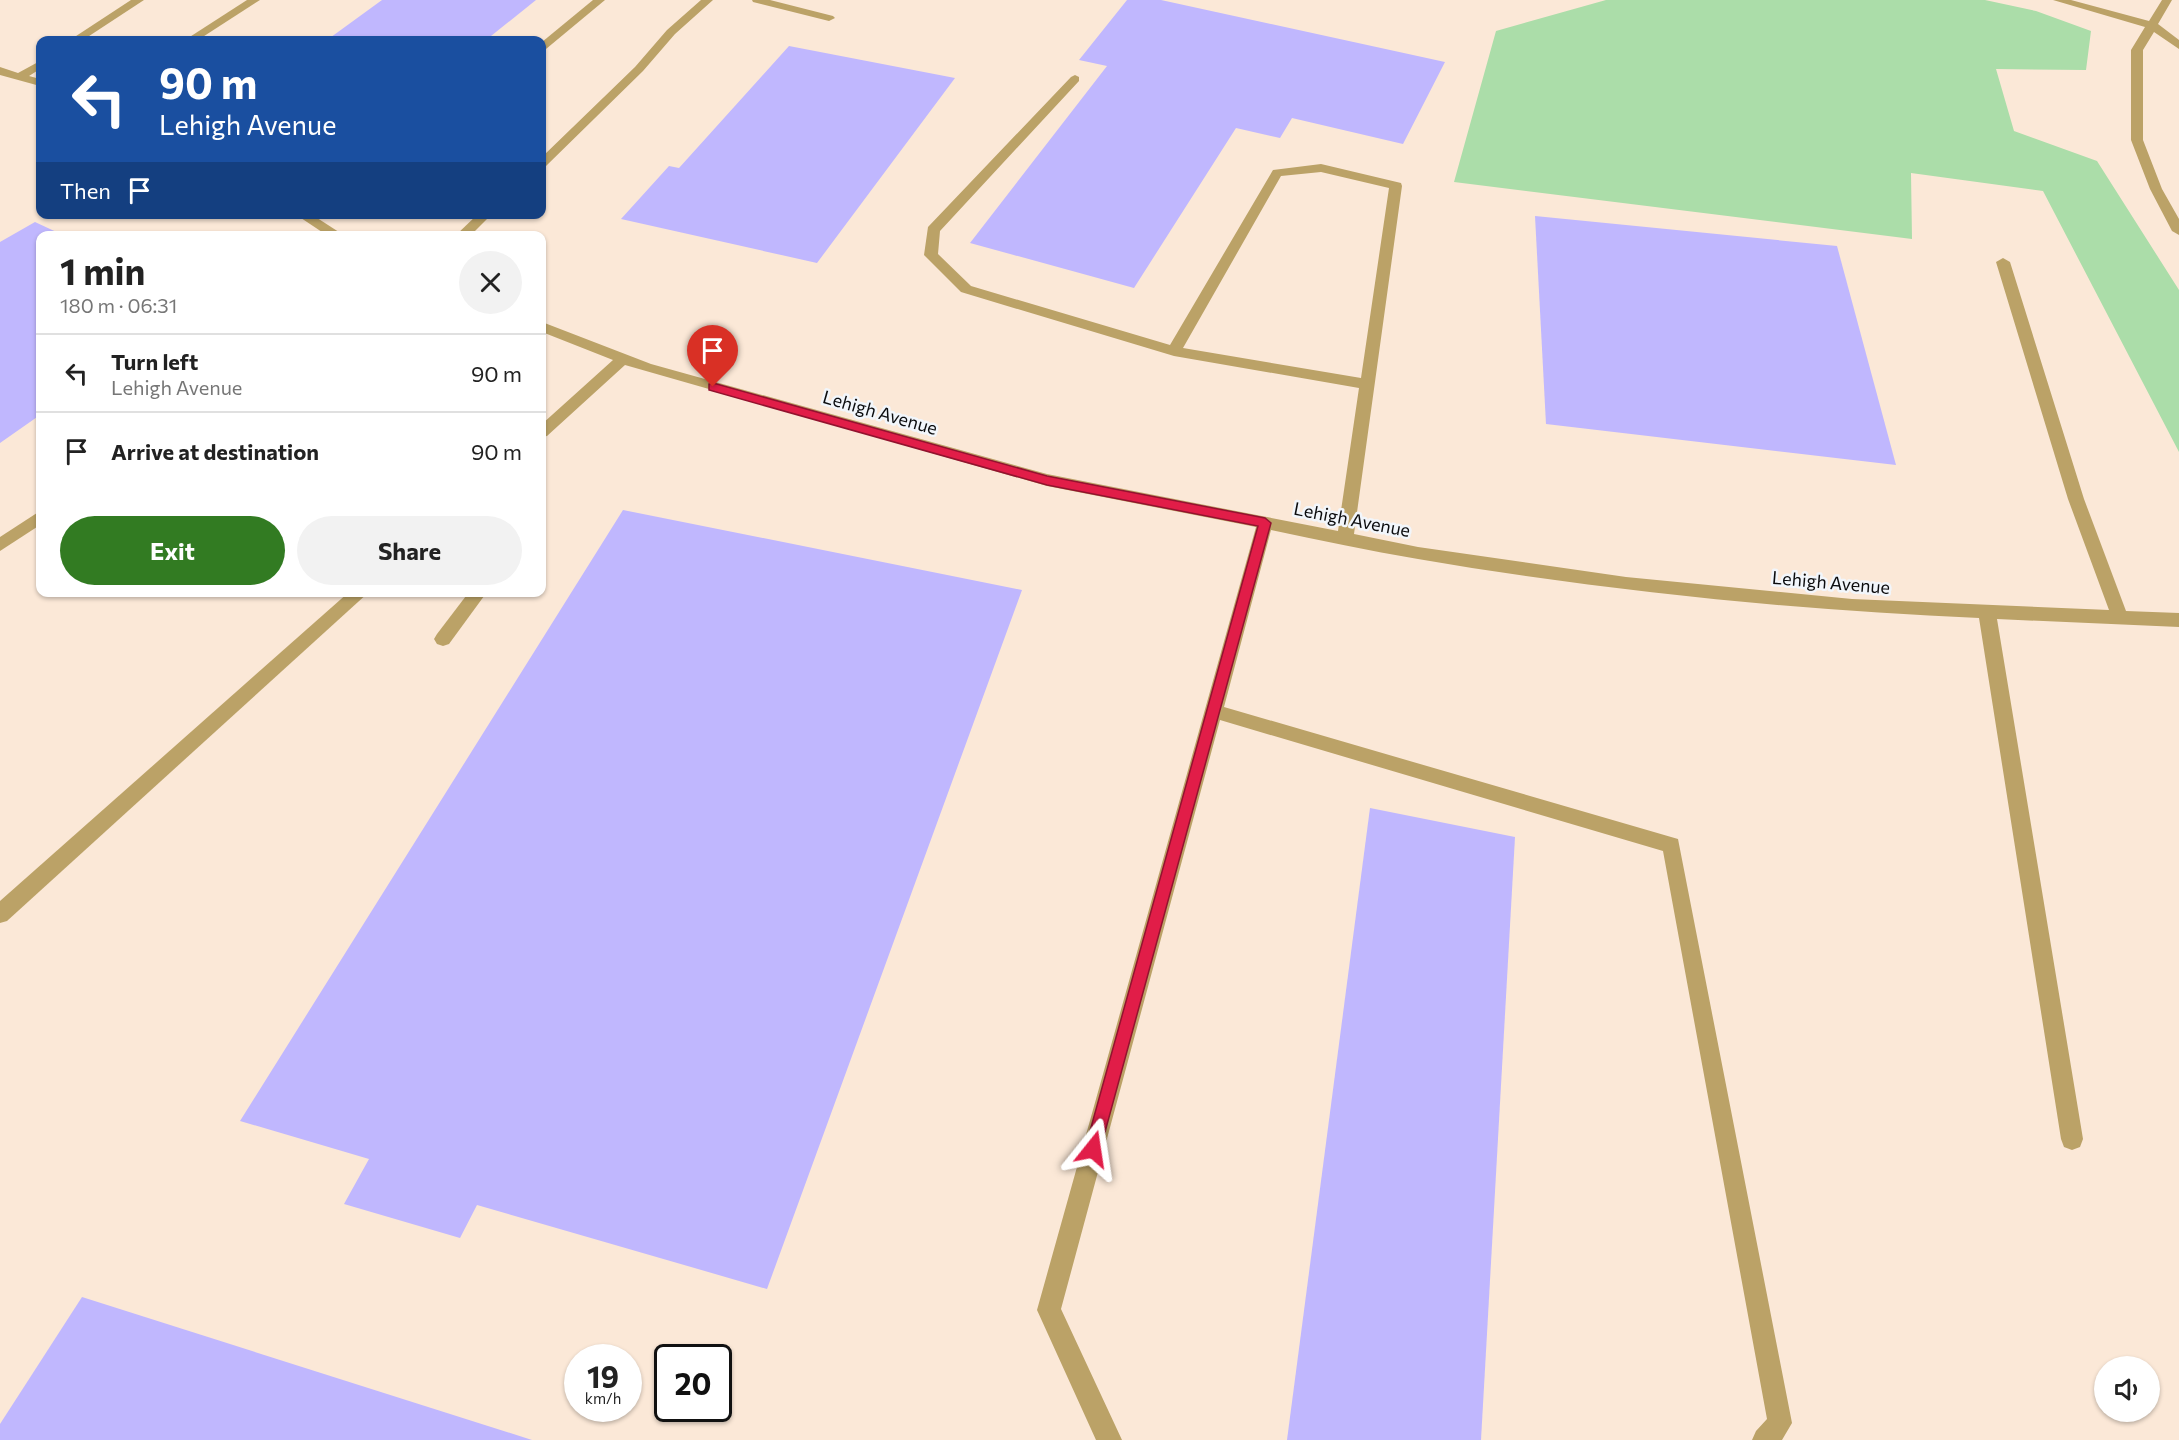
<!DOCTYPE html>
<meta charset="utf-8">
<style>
:root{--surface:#fff;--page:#f2f2f2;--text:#222;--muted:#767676;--line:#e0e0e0;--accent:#327b22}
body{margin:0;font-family:Commissioner,sans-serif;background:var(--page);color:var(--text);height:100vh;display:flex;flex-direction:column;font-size:22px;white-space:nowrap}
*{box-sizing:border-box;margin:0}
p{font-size:20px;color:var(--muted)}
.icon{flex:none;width:33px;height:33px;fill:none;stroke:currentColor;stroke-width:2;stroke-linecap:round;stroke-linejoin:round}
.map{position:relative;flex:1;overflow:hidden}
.side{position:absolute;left:36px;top:231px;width:510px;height:366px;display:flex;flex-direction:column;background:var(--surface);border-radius:12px;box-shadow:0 2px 4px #0004}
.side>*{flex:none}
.banner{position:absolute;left:36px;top:36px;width:510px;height:183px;border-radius:12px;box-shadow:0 2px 4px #0004;background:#1a4fa0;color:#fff;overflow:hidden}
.buttons{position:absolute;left:2094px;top:1356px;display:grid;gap:12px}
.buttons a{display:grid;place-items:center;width:66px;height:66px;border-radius:50%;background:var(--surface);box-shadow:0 2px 4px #0004;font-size:30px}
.speed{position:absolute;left:564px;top:1344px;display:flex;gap:12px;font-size:30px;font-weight:700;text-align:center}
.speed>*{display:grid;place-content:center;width:78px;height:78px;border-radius:50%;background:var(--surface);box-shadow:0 2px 4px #0004;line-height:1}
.speed small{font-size:15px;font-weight:400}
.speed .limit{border:3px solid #111;border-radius:9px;background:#fff;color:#111}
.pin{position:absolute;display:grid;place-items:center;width:51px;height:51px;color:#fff;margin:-62px -26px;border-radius:50% 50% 50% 0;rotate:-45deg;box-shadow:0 0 6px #0007}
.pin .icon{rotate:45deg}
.me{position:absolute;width:66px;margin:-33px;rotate:15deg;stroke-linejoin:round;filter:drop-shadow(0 0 4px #0008)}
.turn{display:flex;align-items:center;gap:21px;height:126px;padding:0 24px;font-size:27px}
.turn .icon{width:78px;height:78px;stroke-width:2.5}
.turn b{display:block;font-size:42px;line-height:51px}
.then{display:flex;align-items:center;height:57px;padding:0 24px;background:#0003;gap:12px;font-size:22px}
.round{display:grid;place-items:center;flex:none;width:63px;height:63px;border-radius:32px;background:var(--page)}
.headline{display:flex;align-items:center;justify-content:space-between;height:102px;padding:0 24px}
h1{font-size:36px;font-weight:700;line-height:45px}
.action{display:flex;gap:12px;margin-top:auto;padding:12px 24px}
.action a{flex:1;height:69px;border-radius:36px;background:var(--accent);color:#fff;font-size:24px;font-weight:700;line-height:69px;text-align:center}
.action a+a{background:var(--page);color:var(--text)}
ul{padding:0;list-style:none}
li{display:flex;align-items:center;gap:18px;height:78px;padding:0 24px;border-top:2px solid var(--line)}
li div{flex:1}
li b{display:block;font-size:22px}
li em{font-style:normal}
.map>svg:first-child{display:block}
.industrial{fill:#fbe8d7;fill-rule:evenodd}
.green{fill:#abdda9}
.building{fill:#c0b7fe}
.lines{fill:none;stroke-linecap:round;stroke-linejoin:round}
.minor{fill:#bba267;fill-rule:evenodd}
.route{fill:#e11d48;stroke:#92132f;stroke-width:1.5}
.labels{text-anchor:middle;stroke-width:5;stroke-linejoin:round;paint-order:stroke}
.street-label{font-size:18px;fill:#0b0c0e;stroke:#f2f6fb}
</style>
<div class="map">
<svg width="2179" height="1440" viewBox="0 0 2179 1440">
<rect width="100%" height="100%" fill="#f2f6fb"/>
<path class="industrial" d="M0,0H2179V1440H0ZM40,40H542V214H40ZM40,236H542V592H40ZM578,1358H628V1408H578ZM668,1358H718V1408H668ZM2104,1366H2150V1412H2104Z"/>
<path class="green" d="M1606,0H1985L2036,11L2091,31L2086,70L1996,69L2014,131L2097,161L2179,290V452L2043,191L1911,173L1912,239L1454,182L1496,31Z"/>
<g class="building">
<path d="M382,0H536L486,40H327Z"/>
<path d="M1127,0H1161L1445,62L1403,144L1292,118L1280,138L1236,128L1134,288L970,243L1107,66L1079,60Z"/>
<path d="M789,46L955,78L817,263L621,219L669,166L679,168Z"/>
<path d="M1535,216L1837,246L1896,465L1546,424Z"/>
<path d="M35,222L65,236H40V415L0,443V242Z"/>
<path d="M623,510L1022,590L767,1289L477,1205L460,1238L344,1204L369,1159L240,1121Z"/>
<path d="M1370,808L1515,837L1481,1440H1287Z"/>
<path d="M82,1297L532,1440H0V1424Z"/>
</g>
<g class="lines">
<g class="minor">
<path d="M131,0H144L83,40H70Z"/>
<path d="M247,0H260L198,40H185Z"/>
<path d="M593,0H605L546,49L542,50V42Z"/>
<path d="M701,0H713L675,34L643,71L546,166L542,167V157L635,67L667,30Z"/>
<path d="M752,0H770L833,16L835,18L829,21L753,2Z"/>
<path d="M2053,0H2071L2149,21L2162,0H2172L2158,24L2179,40V49L2154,32L2143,50V140L2162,189L2179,219V235L2172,231L2150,189L2131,140V50L2145,27Z"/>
<path d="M40,61V69L29,76L40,79V86L0,75V67L18,73Z"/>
<path d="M1075,75L1079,77V81L940,231L938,254L971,286L1170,345L1273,170L1321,164L1401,183L1402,186L1354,534L1418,547L1626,577L1852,599L2109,610L2068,499L1996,262L2003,258L2010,262L2084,499L2126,611L2179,613V627L1997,619L2083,1139L2080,1147L2072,1150L2064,1147L2061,1139L1979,618C1792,610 1604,591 1418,559C1369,551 1320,540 1271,530L1224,707L1678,839L1792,1423L1782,1440H1752L1756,1431L1767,1419L1663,851L1220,720L1061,1309L1122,1440H1096L1037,1310L1256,527L1047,486L625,365L547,436L542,437V424L613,360L542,332V322L651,364L1047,474L1338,531L1359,388L1174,356L961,292L924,255L928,227L1071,77ZM1321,172L1389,188L1361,378L1183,348L1281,176Z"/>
<path d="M295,214H311L345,236H328Z"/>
<path d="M478,214H492L470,236H455Z"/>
<path d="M40,511V525L0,551V537Z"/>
<path d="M349,592H369L7,921L0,923V901Z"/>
<path d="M469,592H487L449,644L443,646L437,644L434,639L437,634Z"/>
</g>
</g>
<path class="route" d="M713,383L1047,476L1265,518L1271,523L1099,1154L1093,1157L1087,1154L1085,1149L1258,526L1047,485L709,390V384Z"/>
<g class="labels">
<g class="street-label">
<text transform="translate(880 413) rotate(16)" y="6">Lehigh Avenue</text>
<text transform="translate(1352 520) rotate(11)" y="6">Lehigh Avenue</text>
<text transform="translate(1831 583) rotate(5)" y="6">Lehigh Avenue</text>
</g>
</g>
</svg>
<div class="buttons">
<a><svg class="icon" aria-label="sound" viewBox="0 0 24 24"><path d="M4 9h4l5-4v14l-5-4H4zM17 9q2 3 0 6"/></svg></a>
</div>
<div class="speed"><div>19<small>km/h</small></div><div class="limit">20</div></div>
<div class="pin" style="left:713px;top:387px;background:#d93025"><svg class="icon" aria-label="arrive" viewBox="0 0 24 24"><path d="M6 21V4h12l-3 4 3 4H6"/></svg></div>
<svg class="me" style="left:1093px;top:1149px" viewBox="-20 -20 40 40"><path d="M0-17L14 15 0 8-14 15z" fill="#e11d48" stroke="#fff" stroke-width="4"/></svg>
<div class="banner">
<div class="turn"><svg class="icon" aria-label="left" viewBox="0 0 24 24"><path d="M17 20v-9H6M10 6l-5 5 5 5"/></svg><div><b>90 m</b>Lehigh Avenue</div></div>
<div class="then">Then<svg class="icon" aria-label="arrive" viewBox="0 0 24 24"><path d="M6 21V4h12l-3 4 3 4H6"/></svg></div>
</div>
<section class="side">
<div class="headline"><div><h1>1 min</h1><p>180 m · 06:31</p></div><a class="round"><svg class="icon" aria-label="close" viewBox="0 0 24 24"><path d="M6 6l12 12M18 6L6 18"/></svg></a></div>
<ul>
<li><svg class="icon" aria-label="left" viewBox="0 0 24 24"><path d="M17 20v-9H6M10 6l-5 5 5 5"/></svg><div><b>Turn left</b><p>Lehigh Avenue</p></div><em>90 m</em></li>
<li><svg class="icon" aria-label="arrive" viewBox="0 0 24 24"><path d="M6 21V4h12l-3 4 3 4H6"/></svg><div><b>Arrive at destination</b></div><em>90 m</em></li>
</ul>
<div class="action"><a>Exit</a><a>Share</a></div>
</section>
</div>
